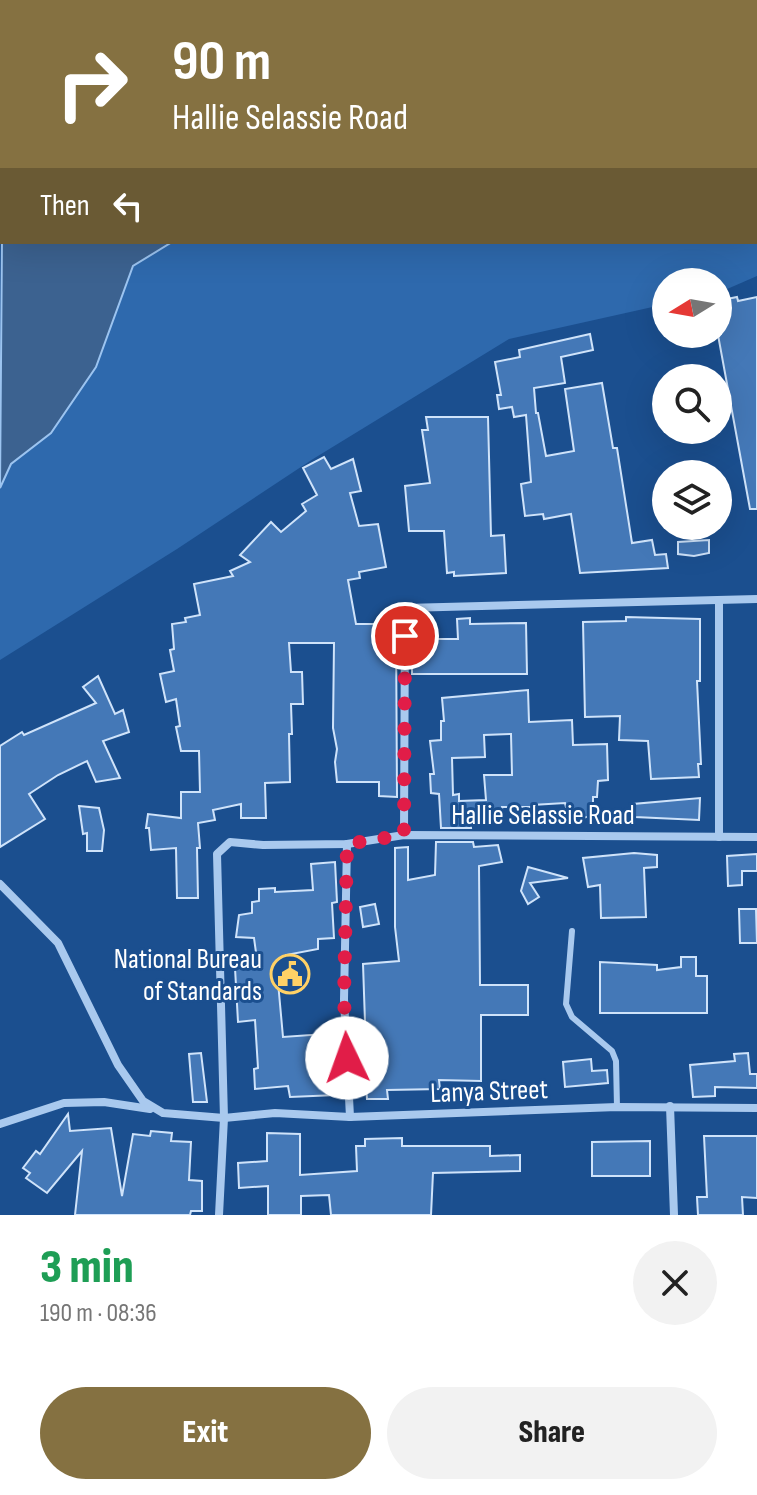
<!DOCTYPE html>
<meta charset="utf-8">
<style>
:root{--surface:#fff;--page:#f2f2f2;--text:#222;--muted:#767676;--accent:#857141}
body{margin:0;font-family:"Sofia Sans Condensed",sans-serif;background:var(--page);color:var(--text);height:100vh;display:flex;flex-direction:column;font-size:30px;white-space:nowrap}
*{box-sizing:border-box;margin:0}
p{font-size:26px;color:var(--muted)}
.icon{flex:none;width:44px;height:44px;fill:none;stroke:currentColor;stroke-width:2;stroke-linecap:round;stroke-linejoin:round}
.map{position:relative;height:1215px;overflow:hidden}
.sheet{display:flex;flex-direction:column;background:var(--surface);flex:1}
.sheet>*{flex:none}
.banner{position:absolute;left:0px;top:0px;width:758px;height:244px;box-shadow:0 8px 32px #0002;background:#857141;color:#fff;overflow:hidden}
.needle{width:52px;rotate:259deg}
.controls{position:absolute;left:652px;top:268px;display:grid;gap:16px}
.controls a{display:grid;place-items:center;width:80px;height:80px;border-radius:50%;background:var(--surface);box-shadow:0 8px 32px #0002;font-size:40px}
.pin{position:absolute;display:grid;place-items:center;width:68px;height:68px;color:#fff;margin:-34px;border:4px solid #fff;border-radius:50%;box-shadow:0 2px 8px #0007}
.me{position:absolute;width:88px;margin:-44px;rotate:357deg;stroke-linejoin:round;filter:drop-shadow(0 0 6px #0008)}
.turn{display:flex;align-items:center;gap:28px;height:168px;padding:0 40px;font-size:36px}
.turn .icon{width:104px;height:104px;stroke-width:2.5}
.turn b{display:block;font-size:56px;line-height:68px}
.then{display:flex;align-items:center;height:76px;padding:0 40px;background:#0003;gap:16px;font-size:30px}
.round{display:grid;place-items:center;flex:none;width:84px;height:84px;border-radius:42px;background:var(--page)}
.head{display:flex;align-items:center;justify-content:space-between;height:136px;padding:0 40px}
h1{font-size:48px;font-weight:800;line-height:60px;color:#1e9e55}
.primary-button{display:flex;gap:16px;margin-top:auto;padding:16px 40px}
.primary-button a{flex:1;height:92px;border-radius:48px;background:var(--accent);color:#fff;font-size:32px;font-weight:800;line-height:92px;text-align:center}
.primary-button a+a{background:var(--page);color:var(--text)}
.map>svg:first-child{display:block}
.green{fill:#2e69ad}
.water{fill:#3c6290;stroke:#9cc4f0;stroke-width:2}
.building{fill:#4478b7;stroke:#cfe3fa;stroke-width:2;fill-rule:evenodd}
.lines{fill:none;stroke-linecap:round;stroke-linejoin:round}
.path{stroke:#a9c9ee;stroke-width:3;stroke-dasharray:4 6;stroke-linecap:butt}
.service{stroke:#a9c9ee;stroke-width:6}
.minor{stroke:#a9c9ee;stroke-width:8}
.route{stroke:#e11d48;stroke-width:14;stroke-dasharray:0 25.2}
.labels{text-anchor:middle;stroke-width:6;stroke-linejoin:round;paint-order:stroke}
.street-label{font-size:28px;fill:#fff;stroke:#1b4f8f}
.poi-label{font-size:28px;fill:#fff;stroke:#1b4f8f;text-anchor:end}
</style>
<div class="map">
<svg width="757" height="1215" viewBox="0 0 757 1215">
<rect width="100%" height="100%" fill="#1b4f8f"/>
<path class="green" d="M662,0H757V276L718,293V282H666V304L509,339L313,459L177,549L0,660V488L11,464L51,433L96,367L133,266L172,242H756V2H655Z"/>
<path class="water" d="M2,236V242H172L133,266L96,367L51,433L11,464L0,488Z"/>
<g class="building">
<path d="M737,297L738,301L757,297V509H750L718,335L721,334L718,306H723L722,300Z"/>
<path d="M590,334L593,350L561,357L565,383L534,388L536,413H538L546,456L574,451L565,389L602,383L613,448H617L632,543L652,540L655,555L666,554L668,568L580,573L571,514L544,519L543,514L525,516L521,484L531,482L526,415L514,417L512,407L499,409L497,395H501L495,362L520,357L519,350Z"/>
<path d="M426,417H488L491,536L504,535L506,573L454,576V572L447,573L444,531H409L405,486L430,483L422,430H428Z"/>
<path d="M324,457L331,469L353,459L361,491L350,493L359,526L378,524L386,567L359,572L360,578L348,580L356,624H396L397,797L379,796V782H337L335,762L337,749L333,728L334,643H289L291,672H302L303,704H291L292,734H289L290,782L265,783L266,818H241V804L213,810L215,820L198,823L200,848H197L198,898H177L176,848L151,850L149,828H146L148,814L181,818V792H200L199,751H181L176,727L180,726L176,699L166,702L160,674L174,671L170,650L174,649L172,624L186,622L185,618L200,615L194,584L233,576L230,571L250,562L240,555L271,522L281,532L306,511L302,504L317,495L303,468Z"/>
<path d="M709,540V553L694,556L678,554V542Z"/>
<path d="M626,617L700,619V681H697L701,764H698L699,777L651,779L648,741L619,740L620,716L585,717L583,622L626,621Z"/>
<path d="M470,618V624L526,623L527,674H412V639H458L457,619Z"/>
<path d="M98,676L115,714L123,710L129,732L103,741L120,778L96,782L87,761L58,775L29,794L45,819L0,847V746L22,732L24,735L96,703L83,687Z"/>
<path d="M528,690L529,722L572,720L573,745L607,744L608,780L598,781L597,797H593V816L569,820L565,803L532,805V807H502L503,817L470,819L471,828H441L439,794L431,793L430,774H434L430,741L441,740V721H444L442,698ZM511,734L512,775H484L486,800L459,801V794L453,795L452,758L485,757L484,735Z"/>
<path d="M700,798L699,820L635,817L633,804Z"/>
<path d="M79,806L99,808L104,830L102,851H87V833L83,834Z"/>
<path d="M436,842H473L474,847L498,845L502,862L479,866L480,985H528V1015H481V1081L439,1080L440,1089L387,1090L388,1099H367L366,1085H355L353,1032H357V1022H365L363,964L399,961L395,927V848L408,847V880L435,875Z"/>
<path d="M634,853L657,855V867L644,868L646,917L601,918L600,885L588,887L583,858Z"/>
<path d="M757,854V871H742V885L728,886L727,856Z"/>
<path d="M335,862L337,902L332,903L334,938L318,939V949L286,955L288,981L278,982L283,1037L339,1033L341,1086H336V1095L290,1097L288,1086L255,1089L254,1069L258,1068L255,1020L238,1022L235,968L258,967L254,938L236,937L239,915L252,913V902L259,901V889L275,888V892L313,890L311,864Z"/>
<path d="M528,867L568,878L530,883L539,897L528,904L521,891Z"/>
<path d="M375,904L379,924L363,927L360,907Z"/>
<path d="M739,909H756L757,943H740Z"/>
<path d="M681,957H696V976H707V1013H600V962L657,965V970L681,967Z"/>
<path d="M201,1053L207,1102H193L189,1054Z"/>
<path d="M748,1053L750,1074H757V1088L715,1087V1096L693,1097L690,1065L735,1061L734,1054Z"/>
<path d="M591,1059L592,1071L607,1070L608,1083L565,1087L563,1062Z"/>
<path d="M68,1114L70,1131L111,1128L122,1196L133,1134L150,1136L151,1131L172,1133L171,1141L191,1142L189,1180L202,1181V1211H191L190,1215H75L82,1151L47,1193L26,1178L30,1173L23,1168L36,1151L40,1154Z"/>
<path d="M267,1133L300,1134V1175L357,1171L356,1146H365V1139L402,1138V1146H490V1156L520,1155V1171L433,1173L431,1215H331L329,1195L301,1196V1215H268V1186L239,1188L238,1163L267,1161Z"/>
<path d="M704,1136H757V1198L742,1197L743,1215H698L697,1197H707Z"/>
<path d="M650,1141V1176H592V1142Z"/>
</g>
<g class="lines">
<g class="path">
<path d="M73,2L74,0"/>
<path d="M0,143L2,140"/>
</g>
<path class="service" d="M572,931L566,1004L572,1017L612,1051L616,1061L617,1107"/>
<g class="minor">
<path d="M719,601V837"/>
<path d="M404,835L405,608L757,599"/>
<path d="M347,844L344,999L350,1117"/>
<path d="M0,884L58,943L118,1065L143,1101L163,1113L224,1118L275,1113L350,1117L617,1107L757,1108"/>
<path d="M670,1106L674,1215"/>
<path d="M0,1124L64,1103L104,1102L150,1109"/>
<path d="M219,1215L224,1118L217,854L230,842L263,845L347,844L404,835L757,837"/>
</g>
</g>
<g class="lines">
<path class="route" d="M347,1058L344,999L347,844L404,835L405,636"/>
</g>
<defs>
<symbol id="civic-ring" viewBox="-11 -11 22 22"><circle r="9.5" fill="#1b4f8f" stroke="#ffd166" stroke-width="1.5"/><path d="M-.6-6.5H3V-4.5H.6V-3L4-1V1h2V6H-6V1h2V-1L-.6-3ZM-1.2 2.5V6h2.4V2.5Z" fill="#ffd166"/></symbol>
</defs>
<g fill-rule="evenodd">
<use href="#civic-ring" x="268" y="952" width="44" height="44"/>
</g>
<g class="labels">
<g class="street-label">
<text x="543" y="824">Hallie Selassie Road</text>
<text transform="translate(489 1090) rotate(-2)" y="10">Lanya Street</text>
</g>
<g class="poi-label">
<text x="262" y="968">National Bureau<tspan x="262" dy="32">of Standards</tspan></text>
</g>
</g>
</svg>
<div class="controls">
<a><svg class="needle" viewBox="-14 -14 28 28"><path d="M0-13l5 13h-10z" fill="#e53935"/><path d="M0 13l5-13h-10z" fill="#767676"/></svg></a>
<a><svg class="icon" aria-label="search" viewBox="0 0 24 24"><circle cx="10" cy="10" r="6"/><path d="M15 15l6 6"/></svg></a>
<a><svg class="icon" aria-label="layers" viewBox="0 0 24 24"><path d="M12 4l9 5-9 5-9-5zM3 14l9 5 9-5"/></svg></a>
</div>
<div class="pin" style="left:405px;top:636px;background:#d93025"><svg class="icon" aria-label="arrive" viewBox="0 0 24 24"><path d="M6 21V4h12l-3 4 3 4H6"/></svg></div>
<svg class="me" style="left:347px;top:1058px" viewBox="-20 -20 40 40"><circle r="19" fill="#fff"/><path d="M0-13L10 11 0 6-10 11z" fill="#e11d48"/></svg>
<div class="banner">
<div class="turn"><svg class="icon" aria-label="right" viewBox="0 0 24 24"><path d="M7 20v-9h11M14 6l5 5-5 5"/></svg><div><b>90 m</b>Hallie Selassie Road</div></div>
<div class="then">Then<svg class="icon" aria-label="left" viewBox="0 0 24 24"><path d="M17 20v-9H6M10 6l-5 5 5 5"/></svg></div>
</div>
</div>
<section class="sheet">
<div class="head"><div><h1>3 min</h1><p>190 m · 08:36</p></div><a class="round"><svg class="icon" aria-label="close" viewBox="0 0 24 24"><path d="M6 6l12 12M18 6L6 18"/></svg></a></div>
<div class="primary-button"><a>Exit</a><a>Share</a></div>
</section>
